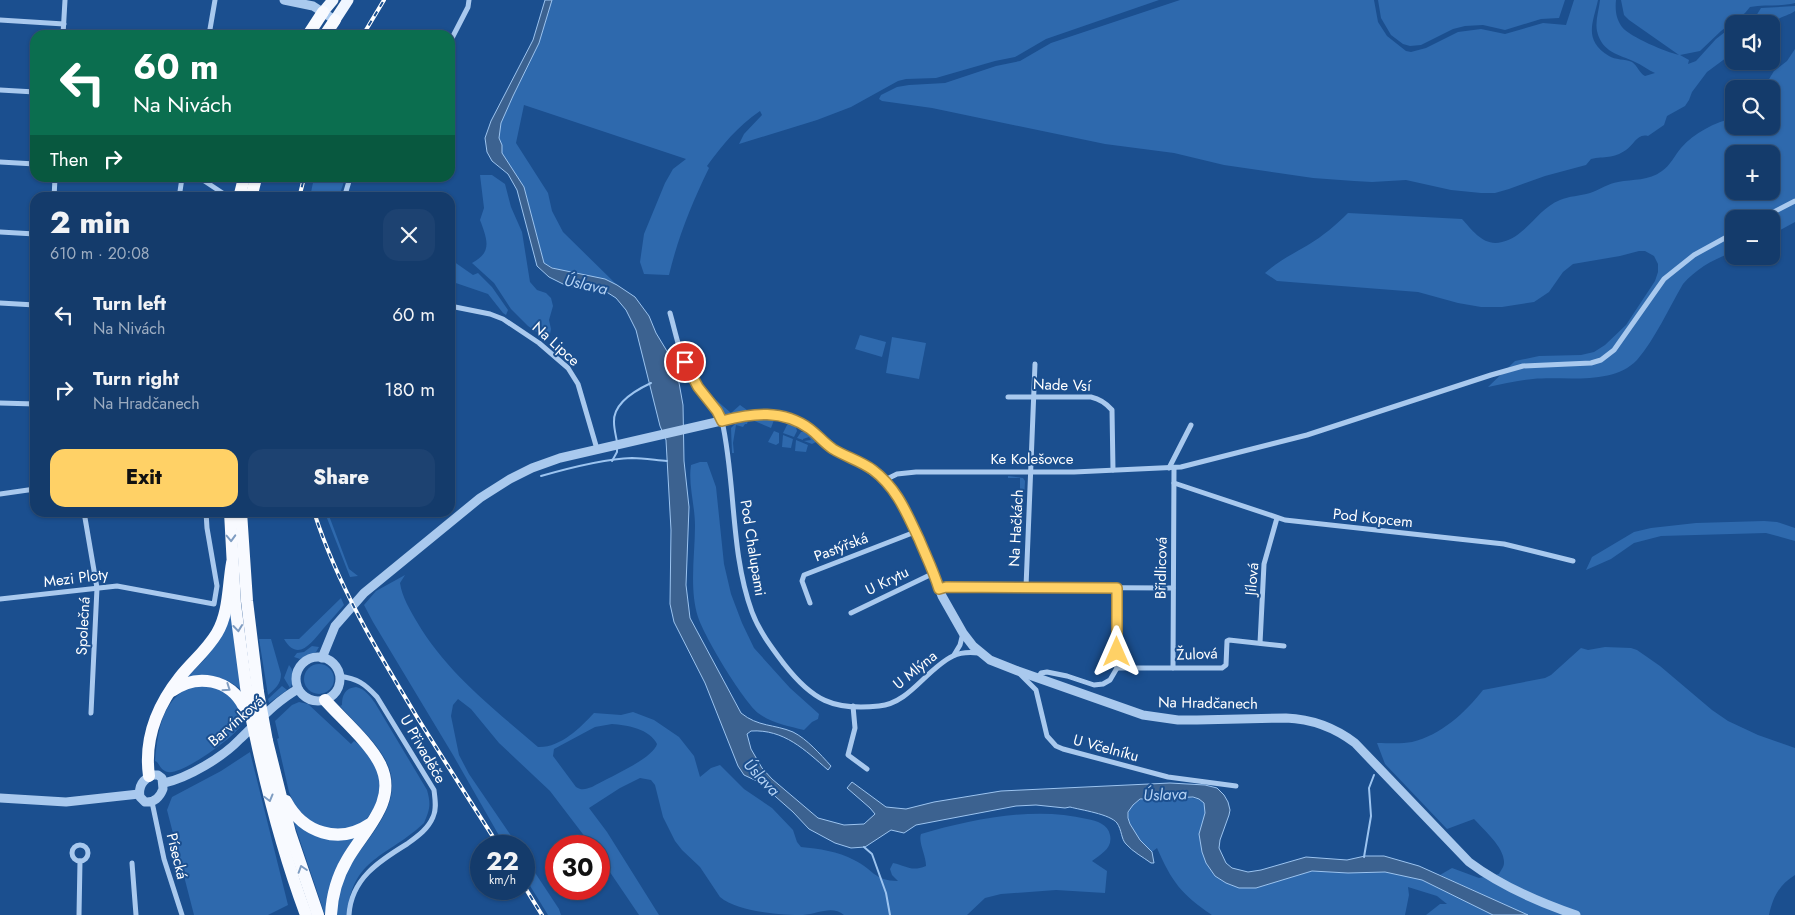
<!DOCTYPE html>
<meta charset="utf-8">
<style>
:root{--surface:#143b6b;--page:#1d4271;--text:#f1f3f6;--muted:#9dadc1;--line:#33557e;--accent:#ffd166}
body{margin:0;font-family:Jost,sans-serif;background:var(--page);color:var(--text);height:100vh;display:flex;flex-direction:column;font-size:19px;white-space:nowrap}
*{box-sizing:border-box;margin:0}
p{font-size:16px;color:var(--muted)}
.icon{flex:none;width:28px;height:28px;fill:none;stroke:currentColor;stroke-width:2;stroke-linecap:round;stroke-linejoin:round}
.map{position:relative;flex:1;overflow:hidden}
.details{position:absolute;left:30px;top:192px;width:425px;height:325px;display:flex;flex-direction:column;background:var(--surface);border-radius:15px;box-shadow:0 1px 4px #0004,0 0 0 1px var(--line)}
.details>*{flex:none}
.hud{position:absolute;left:30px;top:30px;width:425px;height:152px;border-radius:15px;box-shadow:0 1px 4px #0004,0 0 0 1px var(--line);background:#0b6e4f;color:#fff;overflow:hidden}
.fabs{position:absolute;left:1725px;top:15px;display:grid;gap:10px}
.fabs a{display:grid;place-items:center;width:55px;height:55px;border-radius:10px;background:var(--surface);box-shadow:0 1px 4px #0004,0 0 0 1px var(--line);font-size:25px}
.speed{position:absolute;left:470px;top:835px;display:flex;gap:10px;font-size:25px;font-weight:700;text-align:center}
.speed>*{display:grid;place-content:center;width:65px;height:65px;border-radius:50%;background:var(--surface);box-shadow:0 1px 4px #0004,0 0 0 1px var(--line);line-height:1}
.speed small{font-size:12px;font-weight:400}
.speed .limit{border:8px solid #d22;background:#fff;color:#111}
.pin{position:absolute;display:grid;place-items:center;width:42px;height:42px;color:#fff;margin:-21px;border:2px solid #fff;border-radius:50%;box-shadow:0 1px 5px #0007}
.me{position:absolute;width:55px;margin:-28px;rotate:0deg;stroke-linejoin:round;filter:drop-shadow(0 0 4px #0008)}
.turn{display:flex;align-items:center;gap:18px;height:105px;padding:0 20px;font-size:22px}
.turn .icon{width:65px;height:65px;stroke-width:2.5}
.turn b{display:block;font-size:35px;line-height:42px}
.then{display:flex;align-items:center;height:48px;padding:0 20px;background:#0003;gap:10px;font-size:19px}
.round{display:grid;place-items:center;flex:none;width:52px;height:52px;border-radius:15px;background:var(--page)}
.headline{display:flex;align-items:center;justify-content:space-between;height:85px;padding:0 20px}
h1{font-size:30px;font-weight:800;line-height:38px}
.cta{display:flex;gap:10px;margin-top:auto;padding:10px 20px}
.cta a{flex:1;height:58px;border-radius:15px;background:var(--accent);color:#111;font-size:20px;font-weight:800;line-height:58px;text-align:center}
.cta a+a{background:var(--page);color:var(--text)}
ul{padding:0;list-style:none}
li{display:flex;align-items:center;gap:15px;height:75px;padding:0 20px}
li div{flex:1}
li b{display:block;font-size:19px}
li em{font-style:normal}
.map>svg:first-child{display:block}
.green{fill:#2e69ad;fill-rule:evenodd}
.water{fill:#3c6290;stroke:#9cc4f0}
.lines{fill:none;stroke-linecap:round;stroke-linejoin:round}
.stream{stroke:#9cc4f0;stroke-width:2}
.minor{stroke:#a9c9ee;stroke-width:5}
.tertiary{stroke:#a9c9ee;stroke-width:9}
.primary{stroke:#f0f6ff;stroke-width:11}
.trunk{stroke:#f8faff;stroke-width:12}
.rail-casing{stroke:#fff;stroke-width:4}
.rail{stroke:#1b4f8f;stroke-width:2;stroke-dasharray:5.5;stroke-linecap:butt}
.trunk-bridge{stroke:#f8faff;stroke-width:12}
.oneway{stroke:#7e9cc1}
.route-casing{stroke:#a68842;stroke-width:12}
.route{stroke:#ffd166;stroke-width:9}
.labels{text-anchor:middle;stroke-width:4;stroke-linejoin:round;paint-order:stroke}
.street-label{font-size:15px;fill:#fff;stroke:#1b4f8f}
.water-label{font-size:16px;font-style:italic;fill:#b5d3f5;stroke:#1b4f8f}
</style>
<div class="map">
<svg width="1795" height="915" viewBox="0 0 1795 915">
<rect width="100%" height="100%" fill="#1b4f8f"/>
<g class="green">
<path d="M552,0H1159L1046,39L1015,57L995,61L936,78L906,79L898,81L851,107L817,120L739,144L744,134L762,115L760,111C737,127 723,144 707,166L709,168C692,203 678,237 669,275H667L644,274L640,262L644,234L665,183L673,169L686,159L524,105L516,143L548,193L552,211L563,232L617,285C594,275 565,276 544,263L524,187L501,153L502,145L499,138L501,123L513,96L539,43Z"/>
<path d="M1180,0H1374L1378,22L1387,36L1406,51L1411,52L1426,48L1458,32L1481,29L1505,34L1543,23L1566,25L1574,0H1598C1593,23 1583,40 1609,56C1615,60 1625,59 1632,62C1638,66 1639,73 1645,76L1655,73C1648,70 1642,65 1635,62C1619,54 1602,53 1597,31C1595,21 1599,10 1600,0H1616C1615,10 1616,19 1622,27C1630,37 1666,52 1679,55L1629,20L1624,15L1621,0H1795V3C1780,7 1765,4 1750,7L1745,13L1721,31L1700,51L1680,55L1689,60L1688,64L1696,61L1716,39L1734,25V52L1707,72L1692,92L1689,100L1685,106L1667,116L1664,125L1648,136C1637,133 1634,145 1626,150C1613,159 1605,156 1591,159L1586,165L1545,176L1509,189L1495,193H1481L1451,190L1406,180L1372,182L1354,181L1313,178L1224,165L1174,153L1105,144L932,108L882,101L879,99L881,95L897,87L909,85L945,83L996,66L1020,61L1051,43Z"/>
<path d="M1378,0H1565L1559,18L1541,19L1505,30L1483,25L1465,26L1453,29L1421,45L1410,46L1403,44L1391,35L1381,18Z"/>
<path d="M1795,6V11C1786,17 1781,15 1771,25L1735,24L1747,16H1756L1761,8Z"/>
<path d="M1795,49V222L1771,235V219H1734V252C1714,259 1697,268 1683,284C1669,308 1655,339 1637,360C1612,386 1565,376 1533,379C1518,380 1503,384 1488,387L1515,361L1539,356L1581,355L1594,352L1605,345L1626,325L1655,281L1658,272V264L1654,256L1645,251H1639L1620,256L1573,264L1563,272L1549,292L1534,302L1502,307H1481L1458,303L1418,292L1277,281L1265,273C1280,260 1291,255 1308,245C1323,236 1336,225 1348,213L1462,219C1473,231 1484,247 1502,242C1527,236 1537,209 1560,200C1569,196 1580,196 1590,193C1599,190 1609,183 1618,182C1633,179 1649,181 1662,171C1670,166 1675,155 1681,148C1694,133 1715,122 1734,118V126H1771V89H1763L1774,71L1787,61ZM1734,154H1771V191H1734Z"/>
<path d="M480,175H492L505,184L511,207L522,232L530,282L537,290L546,293L551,298L553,306L549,320L551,329L549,339L545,338L528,326L511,309L494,283L472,263C493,252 487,239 480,220L484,208Z"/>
<path d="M314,178H345L339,197H310Z"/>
<path d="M450,259L473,275L478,273L492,287L508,310L506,315L503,313L488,294L450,281Z"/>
<path d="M860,335L886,342L882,357L855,349Z"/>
<path d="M892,337L926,343L919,379L886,373Z"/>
<path d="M684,354H686L699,382L715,399L731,413L740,405L747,410L729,415H723L697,382Z"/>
<path d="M752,418L774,419V420L771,428L752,420Z"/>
<path d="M748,421L747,424H745L743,427L736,425L733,443L734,453H732L731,428L735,424Z"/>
<path d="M788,423L796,427L797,431L794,437L783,433Z"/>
<path d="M774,431L779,433V443L776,445L768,442Z"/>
<path d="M801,432H805L816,440V442L812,444L804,441L811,440L809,437L803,439V440L797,438Z"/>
<path d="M783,435L793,439L791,448L782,447Z"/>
<path d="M796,440L808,445L806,452L795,451Z"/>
<path d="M700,462H707L716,487L724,564L731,594L742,623L754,648L790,688L819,714L818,719L812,722L804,730C788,726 771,723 758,713C742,699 705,638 698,617C689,589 695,554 695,526C695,505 688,485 691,465Z"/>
<path d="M1008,476L1023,478L1025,481L1024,501L1020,498V478H1008Z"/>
<path d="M325,513H328L349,569L358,576L350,577Z"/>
<path d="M1764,521L1777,522L1795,528V541L1766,533L1661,536L1634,543L1611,559L1586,570L1592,557L1634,532L1651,528L1696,523Z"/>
<path d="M405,575L400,583C402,597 410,610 417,622C447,673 494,709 538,747C560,748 580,728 594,713L621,715L633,712L654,720L679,737L694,756L700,777L711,768L720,765L744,789L772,808L793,830L797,842L801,847C819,849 838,851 854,860C873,869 874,881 898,881L892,875L890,869L893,863C907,866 911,872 926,866C926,855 918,842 921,834C972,819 1035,806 1087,819C1097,821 1108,824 1110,835C1113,848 1101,854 1092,861L1107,871L1105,893L1056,890L1001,894L985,898L967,915H844C832,905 818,914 803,915C781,915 738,912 720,897L700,867L682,850L675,841L663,817L655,785L651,780L640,778L620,788L589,808L607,832L659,915H639L599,856V846H592L550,791L499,743L471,709L458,699L453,705L451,716L459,755L469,774L518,846H505L453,755L373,622L364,605L376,591ZM612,724C627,725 650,729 657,744C653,759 607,778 592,787C586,789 582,791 576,787L556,760L553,756L554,749L595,727Z"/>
<path d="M341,598L344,605C337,613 330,621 323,629C312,642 298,663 284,639H299Z"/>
<path d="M232,605L243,692C226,675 208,674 186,678L206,658Z"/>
<path d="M259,639H271L281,674C281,684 275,689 268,695Z"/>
<path d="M312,646L319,647L316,652L300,659L294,657L297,653L304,652Z"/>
<path d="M1605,647L1631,648L1637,650L1660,666L1712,710L1728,721L1758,735L1795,748V875C1779,885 1773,897 1769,915H1528L1440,875L1452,868L1479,878L1499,874C1501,870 1504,867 1504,863C1505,848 1484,830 1474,819L1447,829L1385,764L1377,743C1388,743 1402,744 1412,742C1441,735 1465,713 1483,690L1545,678L1551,675L1581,648L1588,650Z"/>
<circle cx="319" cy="679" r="15"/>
<path d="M289,665C295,672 295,680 290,688L284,678Z"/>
<path d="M198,684C221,687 219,685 235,701C240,706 245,714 243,722C239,735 180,776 168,772C162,771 160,766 157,762L155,761C158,728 163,695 198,684Z"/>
<path d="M282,686L287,690L269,703L268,699Z"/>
<path d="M356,687C365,689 370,696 375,703L427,790C431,804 430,809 424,823C388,857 352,857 347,915H336C338,903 339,889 343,877C345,871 351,864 355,858C376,828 406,797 385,759C374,739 355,723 340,706L342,705C342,695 345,688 356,687Z"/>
<path d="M299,702L308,704L351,744L354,741L364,748L381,774L380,799L366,820L345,831L317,828L295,806L289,792L277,739L279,738L275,721L292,705Z"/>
<path d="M250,752L288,905L268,915H194L167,810L172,797L221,771Z"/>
<path d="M1185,797L1199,799L1204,803L1205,813L1199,834L1202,852L1256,888L1312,871L1348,873L1385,872L1422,880L1493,915H1426L1440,904H1447L1437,896L1408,887L1409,895L1405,915H1212C1181,894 1172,882 1157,848L1152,852C1141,842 1120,821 1132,806C1135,803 1138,800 1142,799C1155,796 1172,798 1185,797Z"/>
<path d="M293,820L359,835L325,915Z"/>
<path d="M524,856L559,909L561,915H548L524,876Z"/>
</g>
<path class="water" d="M545,0H552L539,43L513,96L501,123L499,138L502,145V153L524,187L544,263L552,268L605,279L617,285L635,297L649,316L656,333L676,366L683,405L684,461L689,507L686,585L690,618L741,713C758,727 774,724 793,732C807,739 820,754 831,766L828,770C805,750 784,729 751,731L747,734L751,749L762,768L772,779L818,818L844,825L864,824L875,814L870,808L847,788L852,782L886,807L906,809L934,802L1001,791L1170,783L1205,785L1217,788L1224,795L1228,802L1230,810L1229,815L1220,840L1219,848L1226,863L1232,868L1248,872L1261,870L1306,857L1347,860L1365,856H1384L1419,866L1528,915H1493L1422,880L1385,872L1348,873L1312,871L1256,888H1239L1226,883L1215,876L1206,863L1202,852L1199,834L1205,813L1204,803L1199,799L1193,797L1140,799L1133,805L1128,812V818L1130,824L1140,840L1152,852L1154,863H1151C1143,857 1133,852 1126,844C1121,839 1122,830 1117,823C1110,814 1081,810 1070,807L1065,808L1036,805L1016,806L916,825L904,833L891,830L865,847L851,848L835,843L809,829L793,812L759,782L744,775L738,766L705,683L674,622L670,604L671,530L666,440L660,426L636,330L626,310L616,298L605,291L567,286L549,277L537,266L517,190L508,174L492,161L487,152L485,138L491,121L533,40Z"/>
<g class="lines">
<g class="stream">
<path d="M617,442C616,436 614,429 614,422C613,403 636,390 651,383"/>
<path d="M612,461L617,452V447"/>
<path d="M541,476C569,468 603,459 632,458C643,458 655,460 667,461"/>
<path d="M864,847L872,854L886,893L890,915"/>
<path d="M1364,857L1371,816L1369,788L1374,775"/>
</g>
<g class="minor">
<path d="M0,20L64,24"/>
<path d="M63,35L65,0"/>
<path d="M209,35L215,0"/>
<path d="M397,35L400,32L406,35"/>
<path d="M450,42L468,7L469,0"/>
<path d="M0,90L35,92"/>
<path d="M0,162L35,164"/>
<path d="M200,178L224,194"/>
<path d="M54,198L55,178"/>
<path d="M179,198L182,178"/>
<path d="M344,198L350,178"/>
<path d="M1760,219L1795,201"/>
<path d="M0,232L35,234"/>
<path d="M0,303L35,305"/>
<path d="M450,306L490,314L503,319L539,343L568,368L578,384L597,449"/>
<path d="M670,313C676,334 680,357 691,376C700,392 715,404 722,421C736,483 730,552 752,612C759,631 772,648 784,664C812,700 833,711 879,706C910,703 926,669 953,656C961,652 971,652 979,653"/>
<path d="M1008,397H1091C1100,399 1106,403 1112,410L1113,470"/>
<path d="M0,403L35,404"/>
<path d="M1169,468L1191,425"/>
<path d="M885,480L897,474L916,472H1074L1181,467L1307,435L1491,375L1523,366L1591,363L1601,360L1614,350L1664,279L1694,255L1734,233"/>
<path d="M1174,483L1285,520L1504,544L1573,561"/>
<path d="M0,494L35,489"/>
<path d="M84,512L97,588L91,713"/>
<path d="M1026,587L1035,364"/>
<path d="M939,589L946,587L1173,588"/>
<path d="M0,599L117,586L214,604L217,586L207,528L206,512"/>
<path d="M810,603L802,581L804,575L915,532"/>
<path d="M851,613L934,573"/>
<path d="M1260,643L1264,564L1277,518"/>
<path d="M954,655L960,645L963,633"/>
<path d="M1117,668H1222L1226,665L1227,641L1229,640L1284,646"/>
<path d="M1173,668L1174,468"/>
<path d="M1019,673L1036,690L1047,736L1056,746L1063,749L1168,777L1236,786"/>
<path d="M339,676C358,679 364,683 377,697L434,790C435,799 437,809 433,817C428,829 418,836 407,844C379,861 351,879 349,915"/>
<path d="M1038,678L1041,673L1047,672L1067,676L1094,685L1103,684L1110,680L1117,668V588"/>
<path d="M853,706L855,728L848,755L867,769"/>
<path d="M152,802L164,859L182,915"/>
<circle cx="80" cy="853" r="8"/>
<path d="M132,863L136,915"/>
<path d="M79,915L80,861"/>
</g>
<g class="tertiary">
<path d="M284,0L313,6L335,20"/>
<circle cx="318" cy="679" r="22"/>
<path d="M322,658L335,626L364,593L480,498L510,479L532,468L560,458L747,415L763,414L776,415L799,423L810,429L833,449L860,462L885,480L896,493L902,505L931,566L942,596L963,633L973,646L990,660L1018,671L1143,715L1178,720H1197L1286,718C1313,719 1334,727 1355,743L1469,862C1501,886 1538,902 1576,915"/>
<path d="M153,775H158L162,778L163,789C160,797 154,803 145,802L140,797C138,786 143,779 153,775Z"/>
<path d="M164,783C188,778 223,757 240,739C259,721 275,702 298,689"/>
<path d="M0,798L66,802L139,794"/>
</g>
<g class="primary">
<path d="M323,12L333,0"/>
<path d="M335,20L348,0"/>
</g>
<g class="trunk">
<path d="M308,35L323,12"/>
<path d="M325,35L335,20"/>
<path d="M239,198L244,178"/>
<path d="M251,198L256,178"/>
<path d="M230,512L235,604L248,702"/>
<path d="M241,512L247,601L258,692"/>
<path d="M172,691C197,673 230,679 244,707"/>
<path d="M325,700C341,718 369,742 380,764C399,801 364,830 347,860C337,877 332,895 331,915"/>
<path d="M255,734C268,795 284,856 306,915"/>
<path d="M267,741L290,833L318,915"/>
<path d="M149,776C144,740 157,706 180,677C192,662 207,650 217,633C229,613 228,585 232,563"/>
<path d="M286,801C303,833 339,845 370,824"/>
</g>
<defs>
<g id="rail">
<path d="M363,35L384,0"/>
<path d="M299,198L304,178"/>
<path d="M314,512C338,586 377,651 417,717C444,760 471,803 499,846"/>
<path d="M524,886L542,915"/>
</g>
</defs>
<use href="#rail" class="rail-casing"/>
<use href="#rail" class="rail"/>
<g class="trunk-bridge">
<path d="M258,692L267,741"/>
<path d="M248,702L255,734"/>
</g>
</g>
<defs><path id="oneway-chevron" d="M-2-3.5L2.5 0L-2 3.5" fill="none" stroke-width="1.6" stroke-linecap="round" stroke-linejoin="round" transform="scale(1.25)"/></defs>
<g class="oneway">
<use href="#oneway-chevron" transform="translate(231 538) rotate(88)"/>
<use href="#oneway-chevron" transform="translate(238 628) rotate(84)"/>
<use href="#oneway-chevron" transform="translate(227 688) rotate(34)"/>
<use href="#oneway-chevron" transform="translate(269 798) rotate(75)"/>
<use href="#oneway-chevron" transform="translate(302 869) rotate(-108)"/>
</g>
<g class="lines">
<defs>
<path id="route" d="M685,362L698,387L717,411L722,421C752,413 783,409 810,429C818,435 824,443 833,449C846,457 861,461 873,470C897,488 907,514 919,539C926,556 934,572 939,589L946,587L1117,588V652"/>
</defs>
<use href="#route" class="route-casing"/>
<use href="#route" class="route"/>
</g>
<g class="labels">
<g class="street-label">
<text transform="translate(556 344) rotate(42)" y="5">Na Lipce</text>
<text transform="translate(1062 385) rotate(2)" y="5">Nade Vsí</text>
<text x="1032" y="464">Ke Kolešovce</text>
<text transform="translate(1373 518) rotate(6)" y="5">Pod Kopcem</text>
<text transform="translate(1016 528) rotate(-87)" y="5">Na Hačkách</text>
<text transform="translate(841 547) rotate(-21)" y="5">Pastýřská</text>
<text transform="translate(753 548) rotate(81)" y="5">Pod Chalupami</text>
<text transform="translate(1161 568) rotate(-89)" y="5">Břidlicová</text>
<text transform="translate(76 578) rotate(-7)" y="5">Mezi Ploty</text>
<text transform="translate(1252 579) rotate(-85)" y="5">Jílová</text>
<text transform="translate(887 581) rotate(-26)" y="5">U Krytu</text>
<text transform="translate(83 626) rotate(-87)" y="5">Společná</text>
<text transform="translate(1197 654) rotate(-2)" y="5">Žulová</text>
<text transform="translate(915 670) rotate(-39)" y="5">U Mlýna</text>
<text transform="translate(1208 703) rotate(1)" y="5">Na Hradčanech</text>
<text transform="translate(236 721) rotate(-41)" y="5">Barvínková</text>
<text transform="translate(1106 748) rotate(15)" y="5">U Včelníku</text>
<text transform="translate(423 749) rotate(60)" y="5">U Přivaděče</text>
<text transform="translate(177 856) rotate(76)" y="5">Písecká</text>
</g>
<g class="water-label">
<text transform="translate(586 284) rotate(13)" y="6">Úslava</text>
<text transform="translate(762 777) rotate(46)" y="6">Úslava</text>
<text transform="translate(1165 794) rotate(-2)" y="6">Úslava</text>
</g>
</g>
</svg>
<div class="fabs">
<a><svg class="icon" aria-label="sound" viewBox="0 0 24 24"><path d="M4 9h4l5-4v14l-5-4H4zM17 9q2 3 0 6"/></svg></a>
<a><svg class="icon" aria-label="search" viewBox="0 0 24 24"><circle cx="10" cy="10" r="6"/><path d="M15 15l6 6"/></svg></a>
<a>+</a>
<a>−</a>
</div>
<div class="speed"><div>22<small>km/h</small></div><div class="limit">30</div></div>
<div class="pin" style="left:685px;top:362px;background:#d93025"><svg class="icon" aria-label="arrive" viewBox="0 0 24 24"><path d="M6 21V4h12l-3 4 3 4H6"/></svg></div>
<svg class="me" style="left:1117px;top:652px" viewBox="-20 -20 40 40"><path d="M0-17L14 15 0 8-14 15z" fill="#ffd166" stroke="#fff" stroke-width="4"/></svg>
<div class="hud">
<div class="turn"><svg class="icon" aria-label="left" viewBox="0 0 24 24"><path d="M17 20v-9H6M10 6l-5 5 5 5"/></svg><div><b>60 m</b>Na Nivách</div></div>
<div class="then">Then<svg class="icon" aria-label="right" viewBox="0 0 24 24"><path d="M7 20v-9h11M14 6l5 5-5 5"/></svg></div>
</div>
<section class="details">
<div class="headline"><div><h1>2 min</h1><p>610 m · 20:08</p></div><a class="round"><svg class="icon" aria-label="close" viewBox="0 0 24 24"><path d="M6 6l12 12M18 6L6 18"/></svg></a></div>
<ul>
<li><svg class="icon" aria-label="left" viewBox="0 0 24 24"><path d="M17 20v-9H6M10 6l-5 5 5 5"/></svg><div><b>Turn left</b><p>Na Nivách</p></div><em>60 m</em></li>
<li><svg class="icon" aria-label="right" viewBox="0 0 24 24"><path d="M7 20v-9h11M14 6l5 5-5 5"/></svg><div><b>Turn right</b><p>Na Hradčanech</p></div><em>180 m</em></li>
</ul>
<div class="cta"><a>Exit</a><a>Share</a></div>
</section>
</div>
